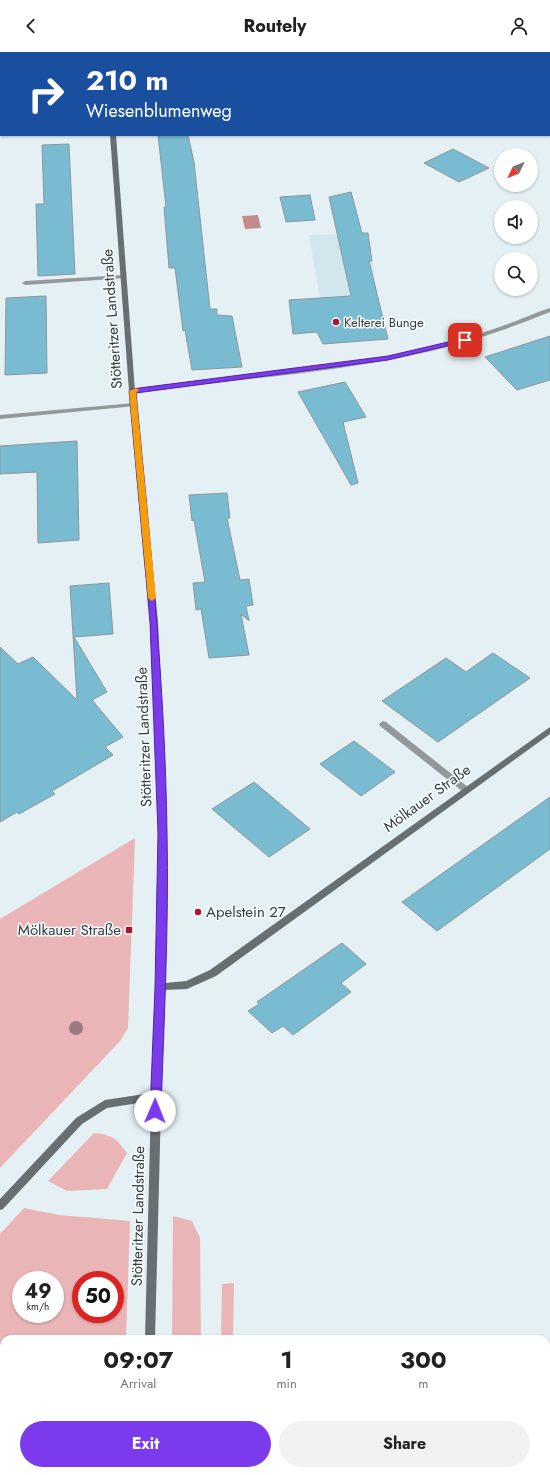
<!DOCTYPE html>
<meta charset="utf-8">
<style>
:root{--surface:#fff;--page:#f2f2f2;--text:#222;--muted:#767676;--accent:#7c3aed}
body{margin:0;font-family:Jost,sans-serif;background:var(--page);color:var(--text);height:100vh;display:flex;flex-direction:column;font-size:15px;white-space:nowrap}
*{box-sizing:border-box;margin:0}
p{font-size:13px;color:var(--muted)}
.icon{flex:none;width:22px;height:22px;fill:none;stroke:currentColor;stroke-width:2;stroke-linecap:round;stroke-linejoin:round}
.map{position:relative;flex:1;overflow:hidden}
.sheet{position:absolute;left:0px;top:1283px;width:550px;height:140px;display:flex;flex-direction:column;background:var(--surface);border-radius:12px 12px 0 0;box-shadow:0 1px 3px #0004}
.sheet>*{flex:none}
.banner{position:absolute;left:0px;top:0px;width:550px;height:84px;box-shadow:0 1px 3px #0004;background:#1a4fa0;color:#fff;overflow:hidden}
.needle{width:26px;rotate:227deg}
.buttons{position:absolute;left:494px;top:96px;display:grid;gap:8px}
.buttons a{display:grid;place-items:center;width:44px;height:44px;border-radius:50%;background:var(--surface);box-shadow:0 1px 3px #0004;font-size:20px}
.speed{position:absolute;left:12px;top:1219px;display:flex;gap:8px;font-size:20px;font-weight:700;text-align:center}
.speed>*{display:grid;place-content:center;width:52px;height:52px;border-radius:50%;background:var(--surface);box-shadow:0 1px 3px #0004;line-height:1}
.speed small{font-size:10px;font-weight:400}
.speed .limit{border:6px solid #d22;background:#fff;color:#111}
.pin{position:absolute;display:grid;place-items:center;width:34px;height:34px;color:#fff;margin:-17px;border-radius:8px;box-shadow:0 2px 6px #0006}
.me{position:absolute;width:44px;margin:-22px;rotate:1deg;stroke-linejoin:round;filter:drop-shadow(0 0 3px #0008)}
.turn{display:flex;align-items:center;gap:14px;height:84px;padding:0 20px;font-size:18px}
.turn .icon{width:52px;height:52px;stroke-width:2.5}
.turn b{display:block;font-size:28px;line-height:34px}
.eta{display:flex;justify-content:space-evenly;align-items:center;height:68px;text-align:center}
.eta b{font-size:24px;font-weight:700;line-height:28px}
.button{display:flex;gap:8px;margin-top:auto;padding:8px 20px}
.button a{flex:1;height:46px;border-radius:24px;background:var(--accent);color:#fff;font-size:16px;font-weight:700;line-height:46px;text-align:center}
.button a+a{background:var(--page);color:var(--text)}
header{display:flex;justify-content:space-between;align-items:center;height:52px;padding:0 20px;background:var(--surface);font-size:18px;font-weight:700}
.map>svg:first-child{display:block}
.built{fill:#d2e6ed}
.green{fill:#eab5b6;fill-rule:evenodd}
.water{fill:#c58a8c}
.building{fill:#79bbd0;stroke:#8d979b}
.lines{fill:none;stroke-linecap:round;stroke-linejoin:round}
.lane{fill:#93989a;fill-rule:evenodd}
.street{fill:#93989a;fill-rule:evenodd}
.secondary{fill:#686f71;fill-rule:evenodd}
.tree{fill:#9b7980}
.route{fill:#7c3aed;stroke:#51269a}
.slow{fill:#f59e0b}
.poi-dot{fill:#aa1436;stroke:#f6fdff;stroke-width:1.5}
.labels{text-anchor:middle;stroke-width:3;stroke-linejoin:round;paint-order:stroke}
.far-poi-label{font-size:13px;fill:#383c3e;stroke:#f6fdff;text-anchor:start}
.street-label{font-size:15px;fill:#383c3e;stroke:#f6fdff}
.poi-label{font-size:15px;fill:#383c3e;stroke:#f6fdff;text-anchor:start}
</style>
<header><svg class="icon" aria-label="back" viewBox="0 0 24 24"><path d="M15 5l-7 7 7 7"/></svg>Routely<svg class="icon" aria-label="person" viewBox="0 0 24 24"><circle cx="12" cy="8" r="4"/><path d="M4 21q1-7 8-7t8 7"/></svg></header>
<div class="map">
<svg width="550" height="1423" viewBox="0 0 550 1423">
<rect width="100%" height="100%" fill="#e5f0f4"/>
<path class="built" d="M368,181L377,243L320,246L309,183Z"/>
<g class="green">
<path d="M135,786L128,976L120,989L0,1116V867Z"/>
<path d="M94,1081C112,1083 116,1086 127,1101L107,1137L67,1139L48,1129Z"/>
<path d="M24,1156L59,1163L130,1169L126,1287H4V1419H122V1423H0V1182ZM21,1228H55V1262H21ZM81,1228H115V1262H81Z"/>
<path d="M173,1164L192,1169L200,1186L201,1287H172Z"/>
<path d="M234,1231L233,1287H221L222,1232Z"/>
</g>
<path class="water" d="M258,163L261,176L245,177L242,164Z"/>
<g class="building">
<path d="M158,83H188L194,110L210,257H217V263L232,264L242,315L192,318L185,278L183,279L175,216H169L164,155H166Z"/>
<path d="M69,92L75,222L38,224L36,152H44L42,93Z"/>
<path d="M453,97L489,116L459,130L424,111Z"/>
<path d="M351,140L362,181H368L372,209H369L388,287L323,292L317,280L293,282L289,248L351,244L329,145Z"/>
<path d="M310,143L315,168L286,170L280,145Z"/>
<path d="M46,244L47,321L5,323L6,246Z"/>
<path d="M550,284V328L517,338L485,305Z"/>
<path d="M345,330L366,365L343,370L358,431L351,433L298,340Z"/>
<path d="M77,389L79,488L38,491L37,420L0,422V394Z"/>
<path d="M227,441L230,466H227L240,528L249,527L253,553L246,554L249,569L241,562L249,603L209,606L201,557L196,558L193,531L205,530L194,468L192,469L189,443Z"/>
<path d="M109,531L113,582L74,585L107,640L92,648L123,685L105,695L113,703L52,739L55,742L19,762L17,760L0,770V595L18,612L33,605L77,648L70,534Z"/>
<path d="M493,601L530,626L438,690L382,649L446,606L466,620Z"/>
<path d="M354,689L395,720L361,744L320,712Z"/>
<path d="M254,730L310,777L269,805L212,757Z"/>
<path d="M550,745V797L437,879L402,850Z"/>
<path d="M342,891L366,912L341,931L351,940L293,983L283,974L272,981L248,959L259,952L257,950Z"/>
</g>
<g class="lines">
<g class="lane">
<path d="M124,223L126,224V226L25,233L22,231L25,229Z"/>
<path d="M383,669L386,670L468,735L469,737L468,739H462L380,674L379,672Z"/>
</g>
<g class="street">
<path d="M137,0H145L136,1Z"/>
<path d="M550,27V31L549,32V28Z"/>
<rect x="0" y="53" width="1" height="4"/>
<path d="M550,256V260C504,279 457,294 408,304C317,323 224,328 132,341L129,339L132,337C224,324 317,319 408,300C442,293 475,284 508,272C522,267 536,260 550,256Z"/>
<path d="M134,351L136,352V354L0,367V363Z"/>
</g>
<g class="secondary">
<rect x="104" y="0" width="6" height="1"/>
<path d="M110,83H116L135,339L158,570L167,781L165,931L186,929L210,918L550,675V682L216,924L187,937L164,938L155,1287H145L151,1049L107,1056L82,1072L3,1157L0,1158V1147L76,1066L105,1048L151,1041L156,935L159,781L150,570L129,339Z"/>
<rect x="142" y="1419" width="10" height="4"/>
</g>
</g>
<circle class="tree" cx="76" cy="976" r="7"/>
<path class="route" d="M465,286L469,288L468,289L388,308L136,341C150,487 165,633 167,781C169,873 164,967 161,1059L159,1062H151L150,1059L155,936L158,781L150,570L129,339L132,337L388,304Z"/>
<path class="slow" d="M136,336L139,338L136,341L156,546L152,549L148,546L129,339Z"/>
<g class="poi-dot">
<circle cx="336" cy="270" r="4"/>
<circle cx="198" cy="860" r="4"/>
<rect x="125" y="874" width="8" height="8" rx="2"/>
</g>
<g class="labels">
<g class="far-poi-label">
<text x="344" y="275">Kelterei Bunge</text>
</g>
<g class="street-label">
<text transform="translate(112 267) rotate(-94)" y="5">Stötteritzer Landstraße</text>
<text transform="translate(144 685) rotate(-92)" y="5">Stötteritzer Landstraße</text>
<text transform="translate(427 746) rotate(-36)" y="5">Mölkauer Straße</text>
<text transform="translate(138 1164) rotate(-89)" y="5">Stötteritzer Landstraße</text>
</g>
<g class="poi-label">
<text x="206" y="865">Apelstein 27</text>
<text x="121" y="883" text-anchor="end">Mölkauer Straße</text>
</g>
</g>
</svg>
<div class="buttons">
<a><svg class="needle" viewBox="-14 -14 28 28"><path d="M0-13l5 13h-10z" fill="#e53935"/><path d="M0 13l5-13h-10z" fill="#767676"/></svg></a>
<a><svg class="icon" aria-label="sound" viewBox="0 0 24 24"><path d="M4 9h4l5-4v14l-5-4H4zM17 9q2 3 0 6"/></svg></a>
<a><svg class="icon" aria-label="search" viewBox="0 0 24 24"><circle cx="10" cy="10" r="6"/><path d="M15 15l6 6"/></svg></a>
</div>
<div class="speed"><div>49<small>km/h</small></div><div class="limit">50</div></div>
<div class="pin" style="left:465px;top:288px;background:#d93025"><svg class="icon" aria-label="arrive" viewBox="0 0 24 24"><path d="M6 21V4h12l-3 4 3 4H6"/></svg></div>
<svg class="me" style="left:155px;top:1059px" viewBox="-20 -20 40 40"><circle r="19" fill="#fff"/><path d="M0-13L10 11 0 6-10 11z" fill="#7c3aed"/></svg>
<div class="banner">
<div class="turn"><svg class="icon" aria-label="right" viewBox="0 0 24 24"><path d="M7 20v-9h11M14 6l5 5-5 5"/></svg><div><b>210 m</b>Wiesenblumenweg</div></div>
</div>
<section class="sheet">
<div class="eta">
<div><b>09:07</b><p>Arrival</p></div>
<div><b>1</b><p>min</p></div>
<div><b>300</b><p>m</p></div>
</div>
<div class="button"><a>Exit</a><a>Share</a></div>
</section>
</div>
